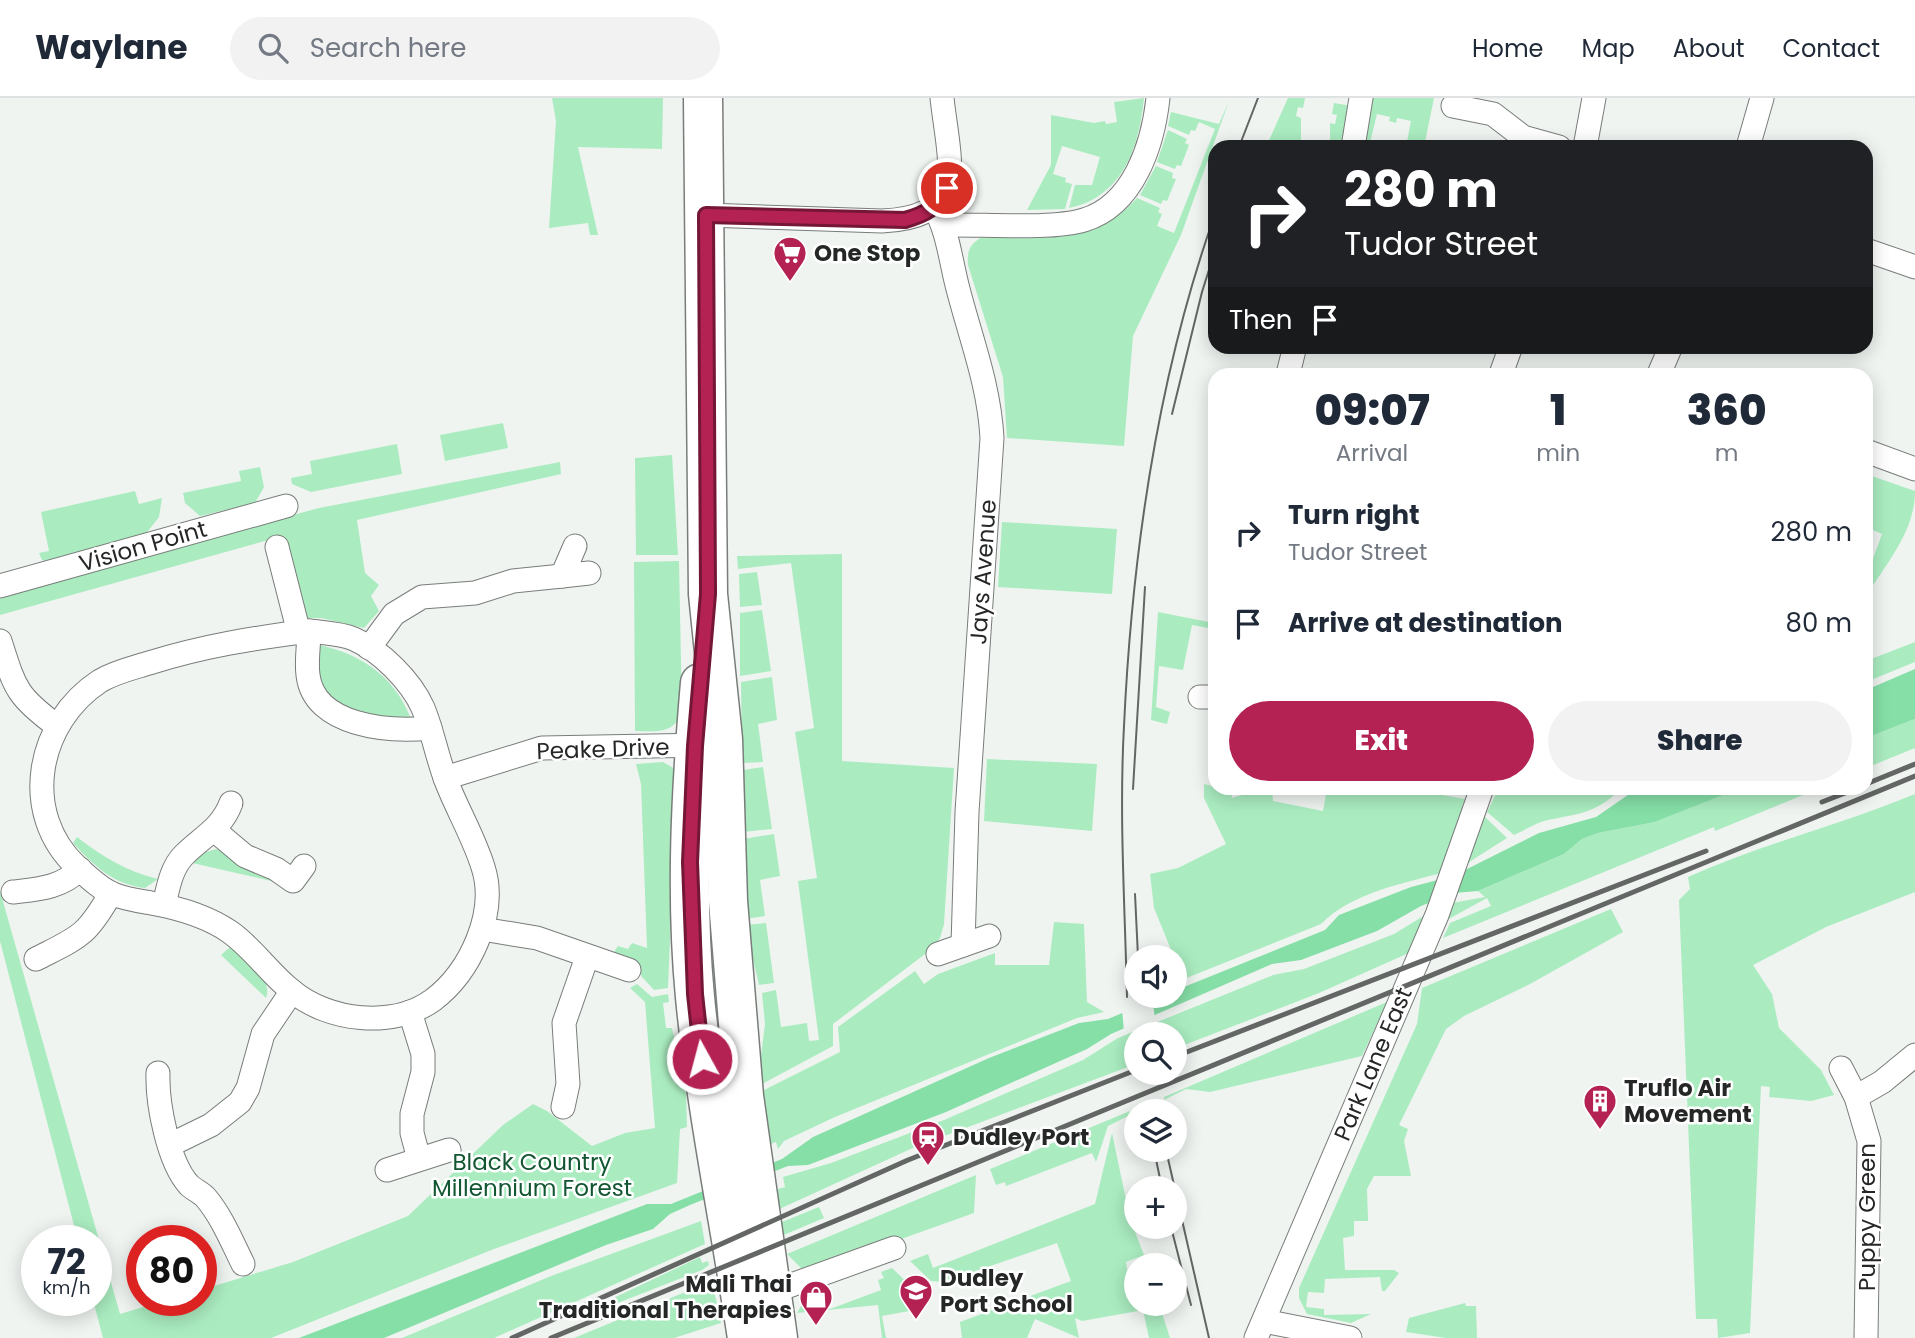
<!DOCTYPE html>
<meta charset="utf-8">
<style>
:root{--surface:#fff;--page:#f2f2f3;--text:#1f2937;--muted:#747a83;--line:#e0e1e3;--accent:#b32252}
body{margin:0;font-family:Poppins,sans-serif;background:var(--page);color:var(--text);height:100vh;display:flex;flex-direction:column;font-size:26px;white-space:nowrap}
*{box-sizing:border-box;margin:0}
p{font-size:23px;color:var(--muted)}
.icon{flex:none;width:38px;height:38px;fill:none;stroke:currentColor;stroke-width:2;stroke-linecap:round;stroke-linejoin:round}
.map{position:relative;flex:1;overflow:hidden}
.sheet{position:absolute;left:1208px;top:270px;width:665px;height:427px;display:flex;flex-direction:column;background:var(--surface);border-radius:21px;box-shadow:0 4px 18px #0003}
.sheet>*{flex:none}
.hud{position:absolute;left:1208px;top:42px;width:665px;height:214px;border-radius:21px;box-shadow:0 4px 18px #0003;background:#202124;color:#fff;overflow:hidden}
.fabs{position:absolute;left:1124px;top:847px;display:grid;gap:14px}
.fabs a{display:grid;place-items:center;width:63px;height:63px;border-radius:50%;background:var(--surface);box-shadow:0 4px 18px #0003;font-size:35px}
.speed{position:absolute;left:21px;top:1127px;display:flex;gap:14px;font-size:35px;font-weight:700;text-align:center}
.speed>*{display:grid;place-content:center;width:91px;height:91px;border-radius:50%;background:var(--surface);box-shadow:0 4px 18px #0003;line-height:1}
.speed small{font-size:18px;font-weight:400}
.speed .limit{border:10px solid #d22;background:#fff;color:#111}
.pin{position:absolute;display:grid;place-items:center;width:60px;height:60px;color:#fff;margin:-30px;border:4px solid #fff;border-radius:50%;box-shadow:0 2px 7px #0007}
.me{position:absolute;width:77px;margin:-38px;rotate:353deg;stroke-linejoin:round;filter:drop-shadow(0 0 5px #0008)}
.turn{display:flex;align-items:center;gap:24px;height:147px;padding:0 21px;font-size:32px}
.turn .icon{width:91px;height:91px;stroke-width:2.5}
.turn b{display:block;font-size:49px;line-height:60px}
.then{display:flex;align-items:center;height:66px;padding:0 21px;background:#0003;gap:14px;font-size:26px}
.eta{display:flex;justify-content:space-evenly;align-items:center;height:119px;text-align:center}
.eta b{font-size:42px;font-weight:800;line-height:49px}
.cta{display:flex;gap:14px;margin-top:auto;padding:14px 21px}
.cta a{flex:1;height:80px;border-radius:42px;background:var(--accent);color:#fff;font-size:28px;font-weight:800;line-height:80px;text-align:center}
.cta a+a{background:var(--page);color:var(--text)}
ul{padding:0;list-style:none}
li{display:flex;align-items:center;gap:21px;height:91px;padding:0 21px}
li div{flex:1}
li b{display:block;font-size:26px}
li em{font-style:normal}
header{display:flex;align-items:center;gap:42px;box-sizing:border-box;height:98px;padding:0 35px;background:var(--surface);border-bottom:2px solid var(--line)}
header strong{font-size:33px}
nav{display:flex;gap:38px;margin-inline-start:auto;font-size:24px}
.search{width:490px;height:63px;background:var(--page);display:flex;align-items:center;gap:18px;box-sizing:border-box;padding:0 24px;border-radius:38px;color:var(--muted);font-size:26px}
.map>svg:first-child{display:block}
.green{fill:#aaecc0}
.water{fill:#86dfa7}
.pier{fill:#eff4f1}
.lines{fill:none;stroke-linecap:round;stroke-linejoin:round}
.minor-casing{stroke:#797d7a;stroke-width:25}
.trunk-casing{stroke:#797d7a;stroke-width:41}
.minor{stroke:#fff;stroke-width:23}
.trunk{stroke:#fff;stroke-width:38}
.tram{stroke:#636664;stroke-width:2}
.rail{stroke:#636664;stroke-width:5}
.route-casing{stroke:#741635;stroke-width:18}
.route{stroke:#b32252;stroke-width:12}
.labels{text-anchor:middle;stroke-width:5;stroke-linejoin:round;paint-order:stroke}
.poi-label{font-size:23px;font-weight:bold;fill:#252726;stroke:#fff;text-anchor:start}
.street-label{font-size:23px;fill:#252726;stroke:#fff}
.park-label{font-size:23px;fill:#125632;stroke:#fff}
</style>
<header>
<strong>Waylane</strong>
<div class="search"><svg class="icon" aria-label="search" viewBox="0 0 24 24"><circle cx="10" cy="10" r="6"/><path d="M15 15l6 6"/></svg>Search here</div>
<nav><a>Home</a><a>Map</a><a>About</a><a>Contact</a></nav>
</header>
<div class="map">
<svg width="1915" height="1240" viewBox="0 0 1915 1240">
<rect width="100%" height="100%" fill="#eff4f1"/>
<g class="green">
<path d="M552,0H663L662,51L578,49L598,137H590L588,125L549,130L556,23Z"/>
<path d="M1144,0C1139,49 1123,99 1069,110L1075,87H1092L1100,59L1062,48L1053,76L1066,80L1065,84L1072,86L1065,111L1027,112L1051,67V17L1094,25L1105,23L1106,26L1117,24L1114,4Z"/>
<path d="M1288,0H1305L1303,10L1298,9L1296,18L1301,20V43L1296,42L1294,49H1266Z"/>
<path d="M1369,0H1434L1424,49H1406L1411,23L1397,20L1396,25L1389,23L1390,19L1377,16L1369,49H1362Z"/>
<path d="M1229,3L1181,137L1133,238L1124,348L1007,340L1003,279L968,167C967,153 969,148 980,140C1042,139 1092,149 1137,100L1160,110L1158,114L1162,116L1157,128L1174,135L1215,31L1199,24L1195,33L1191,32L1189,37L1168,28L1171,14L1219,26Z"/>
<path d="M1334,5L1352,8L1346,49H1330V25L1335,26L1337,17L1332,16Z"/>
<path d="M1168,32L1187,41L1185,45L1189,47L1181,68L1177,67L1175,71L1157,64Z"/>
<path d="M1156,68L1173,75L1172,80L1176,81L1167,103L1163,102L1161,106L1140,97Z"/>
<path d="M503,325L508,350L445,363L440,337Z"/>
<path d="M397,346L402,376L311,394L292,386L291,380L312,376L310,363Z"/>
<path d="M672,357L678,457H636L635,360Z"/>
<path d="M560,364L561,376L357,422L365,475L379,487L371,498L379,513L364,530L321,520H301L272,441L0,517V496L319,410Z"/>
<path d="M260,369L264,389L255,405L200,418L185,405L183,395L241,383L239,373Z"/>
<path d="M1866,376L1915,393C1915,433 1887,465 1866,498V480L1882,436L1866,429Z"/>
<path d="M135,393L139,406L162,400L159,419L145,437L50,464L42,462L39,455L49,453L41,414Z"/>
<path d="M1002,424L1117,431L1112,496L998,489Z"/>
<path d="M842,456V663L954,670L944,826L940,840L933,850L833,926V948L762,986L759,973L765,926L762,895L776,892L781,929L807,925L809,943L819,942L798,783L817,780L795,634L814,630L791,465L738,471L737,458Z"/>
<path d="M679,463L682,615C672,637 656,633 635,633L634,464Z"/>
<path d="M757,474L762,507L740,509L739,476Z"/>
<path d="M762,512L771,573L740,578V515Z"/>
<path d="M1158,514L1214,525V531L1192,527L1183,572L1159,568L1156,609L1170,614L1167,626L1151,622Z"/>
<path d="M1915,544V564L1866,584V563Z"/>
<path d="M319,547C363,556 397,581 412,624C378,628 337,609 315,584Z"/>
<path d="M772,579L777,622L758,626L763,664L742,665L741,584Z"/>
<path d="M1915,621V650L1866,670V640Z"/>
<path d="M987,661L1097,666L1092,733L984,723Z"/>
<path d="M663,664L677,672L668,890L654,892L641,878V871L635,862L612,857L618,848L628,851L632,845L647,850L641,686L636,666Z"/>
<path d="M763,669L772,731L743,734V672Z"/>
<path d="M1204,686L1231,693L1232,700L1252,694V690H1272L1273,703L1323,713L1327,690H1403L1465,701L1462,708L1464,716L1445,774C1402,786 1353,794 1321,826L1174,885V859L1154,810L1150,776L1178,770L1226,746L1204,700Z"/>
<path d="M1499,690H1622C1594,717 1579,715 1544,723C1534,726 1523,733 1514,737L1487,714Z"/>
<path d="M1741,690H1820L1715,733L1714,729L1443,840L1450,825L1491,808L1487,800L1445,823L1452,805L1485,799L1478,793L1564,756L1582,741L1598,735L1655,724Z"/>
<path d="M1915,696V794L1826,829L1753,867L1772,896L1779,930L1821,972L1834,997L1811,1003L1769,999L1770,989L1761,988L1750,1235L1718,1240L1717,1221H1696L1679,802L1690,791L1688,779C1762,746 1840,727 1915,696Z"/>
<path d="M1484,718L1507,740L1463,768Z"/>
<path d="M774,736L780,778L760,782L765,818L745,821L743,741Z"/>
<path d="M77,739C103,759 126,773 158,781L145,790C114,787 93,767 73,745Z"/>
<path d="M216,751L223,753L280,785L188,764L197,757Z"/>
<path d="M0,793L120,1216L166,1202H201V1192L293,1164L408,1118L503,1027L533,1006L547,1013L592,1048L625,1035L655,1030L645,904L630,890L637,886L652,899L668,896L669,904L663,905L666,930H672L686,995L687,1029L680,1031L677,1085L494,1151L271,1240H103L93,1202H96V1143H78L0,843Z"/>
<path d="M1611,811L1623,834L1530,886L1464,918L1446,931L1399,1027L1408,1031L1404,1043L1411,1078H1374L1367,1091L1368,1123H1354V1138L1343,1140L1345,1172H1394L1399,1175L1385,1193H1382L1380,1179L1325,1181L1324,1195L1308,1194L1306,1209L1324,1211V1217L1371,1216L1351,1225L1307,1216L1299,1200V1190L1417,926L1422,890Z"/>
<path d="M1430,814L1411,854L1319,895L1174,951V936H1136V966L915,1049L775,1113L772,1093L785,1089L783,1079L831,1065L944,1022L1083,962L1118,940L1273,877L1304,871L1394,836Z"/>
<path d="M1054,824L1084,826L1087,904L1104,914L1077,920L835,1019L784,1043L778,1051L776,1044L766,1048L762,993L840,954L838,929L915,873L924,886L938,876L995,855V867H1049Z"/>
<path d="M766,825L774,885L759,887L745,827Z"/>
<path d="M230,849C243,861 274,880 266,900L221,857Z"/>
<path d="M1387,904L1362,958L1210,994L1186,991L1164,1002V999Z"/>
<path d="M1130,1013V1017L1108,1028L1096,1064L1092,1055L1006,1088L1005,1084L996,1087L990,1071Z"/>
<path d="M1112,1035L1130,1121L1144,1157L1126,1164L1131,1198L1136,1197V1206H1140L1138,1213L1082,1223L1075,1220L1079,1240L1035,1221L1027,1240H962L960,1224L1071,1183L1057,1145L944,1184L931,1183L910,1163L928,1156L933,1170L1095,1106Z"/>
<path d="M976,1077L974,1115L806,1175L787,1156Z"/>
<path d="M819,1109L824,1120L779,1139L777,1126Z"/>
<path d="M701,1123L705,1146L494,1240H402L551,1178Z"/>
<path d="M700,1159L702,1165L708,1163L709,1167L702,1172L605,1210L603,1205Z"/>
<path d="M892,1170L916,1193L920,1211L882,1218L886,1240H882L878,1207L797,1215L802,1206L813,1199L826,1202L830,1211L881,1192L878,1182L884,1180L881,1174Z"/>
<path d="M712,1183L721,1225L674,1240H574Z"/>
<path d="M1465,1205L1466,1208H1476L1477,1240H1446L1406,1234L1409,1220Z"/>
<path d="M1145,1206H1159L1170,1240H1149L1143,1212Z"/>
</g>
<g class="water">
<path d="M1915,571V621L1866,640V592Z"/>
<path d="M1638,690H1741L1655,724L1598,735L1582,741L1564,756L1478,793L1454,795L1421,808L1377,833L1301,862L1272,866L1111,936L1087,951L946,1014L808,1067L788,1068L690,1107L670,1116L653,1131L606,1147L384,1240H299L647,1106H671L782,1061L813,1039L989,960L1079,925L1108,921L1163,898H1174V893L1325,832L1339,817L1411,789L1453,778L1539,735L1596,719Z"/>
</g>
<path class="pier" d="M1152,898L1155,921L1124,934L1122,911Z"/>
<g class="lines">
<defs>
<g id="minor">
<path d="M1453,8L1493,16L1523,39L1559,49"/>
<path d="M1353,49L1361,0"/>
<path d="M1585,49L1594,0"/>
<path d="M1748,49L1762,0"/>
<path d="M934,109C948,134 950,159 957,187C970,239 989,285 992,340L967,714L963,847"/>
<path d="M706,117L882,123C971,119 949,65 942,0"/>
<path d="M944,127C982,126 1051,132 1084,122C1134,107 1153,46 1158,0"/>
<path d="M1866,152L1915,169"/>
<path d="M1288,276L1295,248"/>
<path d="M1501,276L1511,248"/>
<path d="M1659,276L1671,248"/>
<path d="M1866,353L1915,371"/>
<path d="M575,448L562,478L589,475"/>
<path d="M277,449L299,535"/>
<path d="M0,488L286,408"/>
<path d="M309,533C324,535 340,535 354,541C381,553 411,583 423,610C433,634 437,660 447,685C458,713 474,740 483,769C498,815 470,874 433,902C393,931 328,923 292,893C269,875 254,851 230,834C207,818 179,810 151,805C139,803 125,801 113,796C100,791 87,778 77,769C19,715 37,624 100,583C115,574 133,570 149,565C203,548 254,540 309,533Z"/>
<path d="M309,533C309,547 306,563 308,577C314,629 390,634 430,630"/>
<path d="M0,543C15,590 16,598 57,628"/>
<path d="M369,550L394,516L422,499L475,495L513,483L562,478"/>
<path d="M1200,599H1214"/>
<path d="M445,680L542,650L707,647"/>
<path d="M214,732L245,758L276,771L293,783L304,768"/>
<path d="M13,794C39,791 61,790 80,771"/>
<path d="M164,807C168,790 171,770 184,757C202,739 222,730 231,705"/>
<path d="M482,831L537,840L629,872"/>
<path d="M938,856L989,838"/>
<path d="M36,861C79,839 86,839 111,795"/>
<path d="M410,914L423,956V974L412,1016V1035L419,1061"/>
<path d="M1841,970L1856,999L1869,1043L1866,1240"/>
<path d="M158,975C157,1005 168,1064 189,1087C194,1092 202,1095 206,1100C222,1119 232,1144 243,1166"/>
<path d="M1856,999L1882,984L1915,957"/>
<path d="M563,1009L568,986L564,925L587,859"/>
<path d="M170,1047L211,1027L240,1004L248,990L263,936L292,893"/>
<path d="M387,1072L449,1052"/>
<path d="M761,1198L894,1150"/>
<path d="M1264,1223L1350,1240"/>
<path d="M1256,1240L1437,817L1482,690"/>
</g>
<g id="trunk">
<path d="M703,0L708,496L723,641L728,803L744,998L778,1240"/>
<path d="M700,585C691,689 685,795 695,899C706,1013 730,1126 747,1240"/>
</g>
</defs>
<use href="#minor" class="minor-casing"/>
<use href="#trunk" class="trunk-casing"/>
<use href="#minor" class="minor"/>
<use href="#trunk" class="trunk"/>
<g class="tram">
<path d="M1239,49L1258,0"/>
<path d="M1172,316L1202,194L1214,156"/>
<path d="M1133,691L1145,489"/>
<path d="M1135,796L1138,859"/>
<path d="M1127,899C1125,809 1119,718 1124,628C1132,457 1157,281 1214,119"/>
<path d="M1154,1052L1162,1090"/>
<path d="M1166,1052L1209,1240"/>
<path d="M1171,1129L1191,1207"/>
</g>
<g class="rail">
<path d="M1866,686L1915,666"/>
<path d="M1822,704L1858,690"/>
<path d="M1174,959L1706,753"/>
<path d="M512,1240L908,1062L1136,972"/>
<path d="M551,1240L1915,678"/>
</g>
</g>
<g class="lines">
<defs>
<path id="route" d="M702,961L695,896L690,764L695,648L708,496L706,117L905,122C926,116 937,110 947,90"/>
</defs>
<use href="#route" class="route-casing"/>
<use href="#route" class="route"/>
</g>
<defs>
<symbol id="supermarket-pin" viewBox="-11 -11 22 30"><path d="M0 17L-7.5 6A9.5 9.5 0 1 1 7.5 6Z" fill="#b32252" stroke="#fff"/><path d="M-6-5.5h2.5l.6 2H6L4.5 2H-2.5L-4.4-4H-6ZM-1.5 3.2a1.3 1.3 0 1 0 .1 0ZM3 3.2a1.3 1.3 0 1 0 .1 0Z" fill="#fff"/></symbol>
<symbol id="building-pin" viewBox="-11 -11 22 30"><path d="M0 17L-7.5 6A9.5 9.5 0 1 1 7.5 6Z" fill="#b32252" stroke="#fff"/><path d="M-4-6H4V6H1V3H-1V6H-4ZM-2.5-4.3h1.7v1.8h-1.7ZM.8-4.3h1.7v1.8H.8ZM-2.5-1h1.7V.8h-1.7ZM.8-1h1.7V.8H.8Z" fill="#fff"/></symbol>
<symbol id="station-pin" viewBox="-11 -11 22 30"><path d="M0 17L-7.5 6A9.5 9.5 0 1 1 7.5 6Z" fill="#b32252" stroke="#fff"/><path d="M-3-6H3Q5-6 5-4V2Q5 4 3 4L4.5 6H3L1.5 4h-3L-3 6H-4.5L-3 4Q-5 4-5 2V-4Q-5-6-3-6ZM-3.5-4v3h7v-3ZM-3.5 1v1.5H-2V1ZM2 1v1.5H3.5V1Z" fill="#fff"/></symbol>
<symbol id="university-pin" viewBox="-11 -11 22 30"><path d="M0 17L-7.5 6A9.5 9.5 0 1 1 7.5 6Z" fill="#b32252" stroke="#fff"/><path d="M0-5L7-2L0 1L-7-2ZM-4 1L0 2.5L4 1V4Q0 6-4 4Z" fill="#fff"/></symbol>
<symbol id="shop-pin" viewBox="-11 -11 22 30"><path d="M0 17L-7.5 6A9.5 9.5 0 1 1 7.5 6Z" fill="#b32252" stroke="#fff"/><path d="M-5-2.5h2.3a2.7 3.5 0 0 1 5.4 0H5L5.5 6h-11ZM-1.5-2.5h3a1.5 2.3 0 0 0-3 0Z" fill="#fff"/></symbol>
</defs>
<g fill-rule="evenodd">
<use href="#supermarket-pin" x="771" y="136" width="38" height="52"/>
<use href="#building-pin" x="1581" y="984" width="38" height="52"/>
<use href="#station-pin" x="909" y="1020" width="38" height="52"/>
<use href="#university-pin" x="897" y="1174" width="38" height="52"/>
<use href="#shop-pin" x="797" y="1180" width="38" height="52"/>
</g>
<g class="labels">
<g class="poi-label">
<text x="814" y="163">One Stop</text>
<text x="1624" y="998">Truflo Air<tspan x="1624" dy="26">Movement</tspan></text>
<text x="953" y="1047">Dudley Port</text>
<text x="940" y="1188">Dudley<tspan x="940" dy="26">Port School</tspan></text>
<text x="792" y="1194" text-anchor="end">Mali Thai<tspan x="792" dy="26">Traditional Therapies</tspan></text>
</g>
<g class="street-label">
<text transform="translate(143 448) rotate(-16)" y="8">Vision Point</text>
<text transform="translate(983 474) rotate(-86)" y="8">Jays Avenue</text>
<text transform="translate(603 651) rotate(-2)" y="8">Peake Drive</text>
<text transform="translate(1373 966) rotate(-67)" y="8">Park Lane East</text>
<text transform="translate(1867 1119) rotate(-90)" y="8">Puppy Green</text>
</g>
<g class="park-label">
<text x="532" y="1072">Black Country<tspan x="532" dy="26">Millennium Forest</tspan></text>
</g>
</g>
</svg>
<div class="fabs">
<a><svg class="icon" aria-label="sound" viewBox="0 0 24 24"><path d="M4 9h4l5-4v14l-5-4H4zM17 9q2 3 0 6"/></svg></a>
<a><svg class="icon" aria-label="search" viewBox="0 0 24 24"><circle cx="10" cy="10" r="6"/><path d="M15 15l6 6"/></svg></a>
<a><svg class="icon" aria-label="layers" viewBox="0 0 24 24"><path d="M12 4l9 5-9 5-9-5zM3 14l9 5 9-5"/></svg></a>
<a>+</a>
<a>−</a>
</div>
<div class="speed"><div>72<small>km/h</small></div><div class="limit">80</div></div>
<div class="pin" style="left:947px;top:90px;background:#d93025"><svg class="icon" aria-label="arrive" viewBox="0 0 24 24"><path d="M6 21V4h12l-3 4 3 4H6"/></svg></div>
<svg class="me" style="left:702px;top:961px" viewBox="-20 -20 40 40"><circle r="17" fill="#b32252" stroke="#fff" stroke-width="3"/><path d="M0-11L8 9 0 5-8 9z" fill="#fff"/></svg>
<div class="hud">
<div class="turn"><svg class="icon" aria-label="right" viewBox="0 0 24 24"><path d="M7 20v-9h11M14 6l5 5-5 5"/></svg><div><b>280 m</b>Tudor Street</div></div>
<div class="then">Then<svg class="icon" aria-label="arrive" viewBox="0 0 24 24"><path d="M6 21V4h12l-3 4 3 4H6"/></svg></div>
</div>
<section class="sheet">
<div class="eta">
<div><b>09:07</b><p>Arrival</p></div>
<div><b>1</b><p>min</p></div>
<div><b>360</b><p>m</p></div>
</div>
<ul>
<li><svg class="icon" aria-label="right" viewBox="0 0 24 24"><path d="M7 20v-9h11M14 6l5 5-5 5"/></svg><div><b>Turn right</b><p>Tudor Street</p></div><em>280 m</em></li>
<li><svg class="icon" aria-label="arrive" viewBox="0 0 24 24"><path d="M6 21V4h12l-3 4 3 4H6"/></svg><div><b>Arrive at destination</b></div><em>80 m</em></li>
</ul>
<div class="cta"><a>Exit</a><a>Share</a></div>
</section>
</div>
